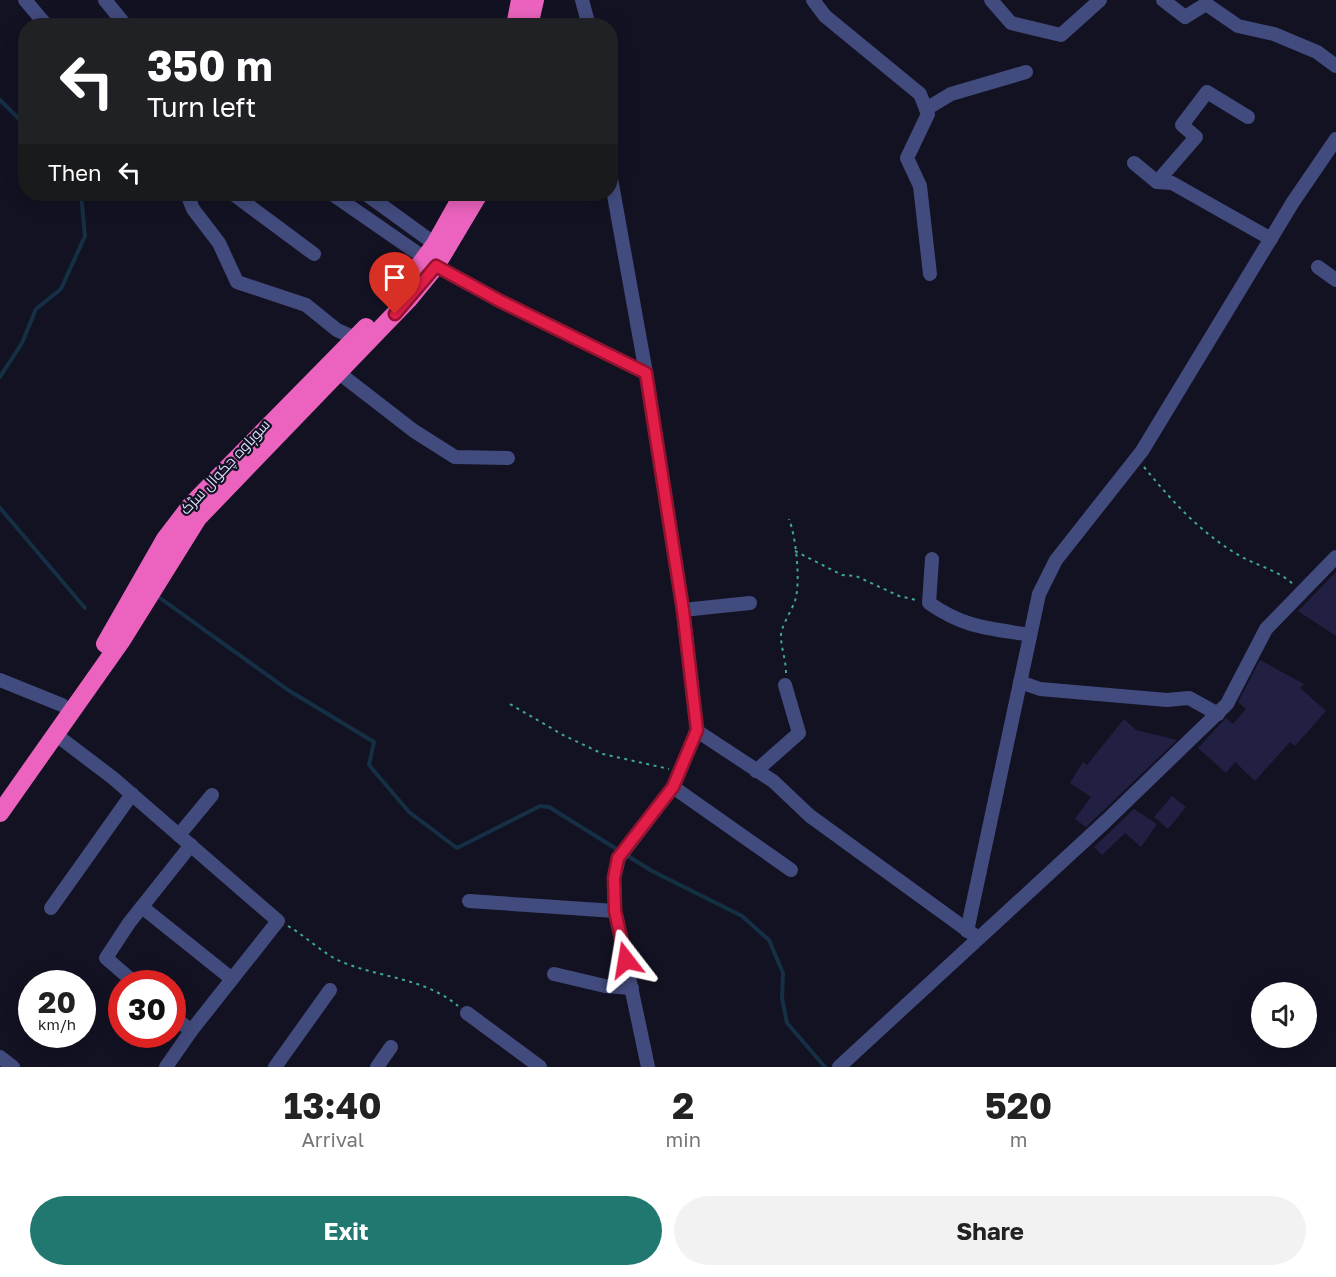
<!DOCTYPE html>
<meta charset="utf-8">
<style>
:root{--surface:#fff;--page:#f2f2f2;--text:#222;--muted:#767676;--accent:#207871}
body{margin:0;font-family:"Golos Text",Cairo,sans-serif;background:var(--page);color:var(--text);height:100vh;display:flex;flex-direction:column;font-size:22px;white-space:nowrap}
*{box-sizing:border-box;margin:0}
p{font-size:20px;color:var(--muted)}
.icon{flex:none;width:33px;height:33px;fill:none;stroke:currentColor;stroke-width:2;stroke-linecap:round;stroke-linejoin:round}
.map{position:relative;height:1067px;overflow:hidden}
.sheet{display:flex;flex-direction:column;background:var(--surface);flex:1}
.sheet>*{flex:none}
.hud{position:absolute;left:18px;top:18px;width:600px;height:183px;border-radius:24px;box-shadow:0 3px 15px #0003;background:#202124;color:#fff;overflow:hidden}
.fabs{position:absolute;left:1251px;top:982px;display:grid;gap:12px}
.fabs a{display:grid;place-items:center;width:66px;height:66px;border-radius:50%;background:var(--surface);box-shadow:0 3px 15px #0003;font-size:30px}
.speed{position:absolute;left:18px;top:970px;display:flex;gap:12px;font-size:30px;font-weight:700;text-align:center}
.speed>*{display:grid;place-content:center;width:78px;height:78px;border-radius:50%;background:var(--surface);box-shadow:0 3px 15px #0003;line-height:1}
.speed small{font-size:15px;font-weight:400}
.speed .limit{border:9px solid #d22;background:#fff;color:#111}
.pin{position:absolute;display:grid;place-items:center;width:51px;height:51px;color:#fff;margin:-62px -26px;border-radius:50% 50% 50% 0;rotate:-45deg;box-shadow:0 0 6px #0007}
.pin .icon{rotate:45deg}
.me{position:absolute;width:66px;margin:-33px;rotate:346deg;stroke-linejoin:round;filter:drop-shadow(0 0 4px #0008)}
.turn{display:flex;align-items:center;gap:21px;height:126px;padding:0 30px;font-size:27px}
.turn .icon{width:78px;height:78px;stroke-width:2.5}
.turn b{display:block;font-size:42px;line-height:51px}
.then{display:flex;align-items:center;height:57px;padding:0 30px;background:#0003;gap:12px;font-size:22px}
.eta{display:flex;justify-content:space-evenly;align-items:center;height:102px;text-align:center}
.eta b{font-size:36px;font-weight:700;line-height:42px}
.primary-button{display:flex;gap:12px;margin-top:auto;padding:12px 30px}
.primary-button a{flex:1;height:69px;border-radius:36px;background:var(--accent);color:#fff;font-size:24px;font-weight:700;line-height:69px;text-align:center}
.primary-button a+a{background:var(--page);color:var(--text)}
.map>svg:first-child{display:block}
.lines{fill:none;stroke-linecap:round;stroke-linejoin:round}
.stream{stroke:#153045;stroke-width:4}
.building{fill:#212042}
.path{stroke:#3ea98f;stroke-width:2;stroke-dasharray:3 4.5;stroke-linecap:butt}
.minor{stroke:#424b7d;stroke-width:14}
.highway{stroke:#eb63be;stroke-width:18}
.route-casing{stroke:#92132f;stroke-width:15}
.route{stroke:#e11d48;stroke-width:10}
.labels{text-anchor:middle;stroke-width:4.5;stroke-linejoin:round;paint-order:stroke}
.street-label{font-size:15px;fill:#d9dbfa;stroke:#121223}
</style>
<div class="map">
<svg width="1336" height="1067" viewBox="0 0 1336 1067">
<rect width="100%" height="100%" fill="#121223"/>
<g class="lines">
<g class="stream">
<path d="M0,100L26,126"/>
<path d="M0,377L22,343L36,309L61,289L85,236L81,194"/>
<path d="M0,508L85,608"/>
<path d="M160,598L288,690L374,742L369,765L409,812L457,848L540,806L549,807L652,871L742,916L769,940L783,973L782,998L787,1023L825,1067"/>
</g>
</g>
<g class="building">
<path d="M1336,572V636L1298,611Z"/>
<path d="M1260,660L1304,684L1300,688L1326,711L1295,746L1290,742L1255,781L1235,762L1226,773L1198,748L1226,718L1233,724L1246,709L1238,702Z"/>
<path d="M1124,719L1136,730L1177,740L1086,827L1075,819L1091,797L1070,783L1083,762L1087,765Z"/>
<path d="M1172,796L1186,807L1168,829L1154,817Z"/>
<path d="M1134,809L1157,824L1141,847L1125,833L1102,855L1094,847Z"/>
</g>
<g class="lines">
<g class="path">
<path d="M1144,467C1171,500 1199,531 1235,553C1254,565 1276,569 1293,584"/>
<path d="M795,551L842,575L856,576L899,596L916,600"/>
<path d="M786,673C786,660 781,648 781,636C781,626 791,612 795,601C801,582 796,537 789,519"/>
<path d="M510,704L563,735L603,754L669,769"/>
<path d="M288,926C307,937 323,954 342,962C381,978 425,978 458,1006"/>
</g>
<g class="minor">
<path d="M25,0L47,26"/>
<path d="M105,0L126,26"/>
<path d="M582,0L589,26"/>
<path d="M813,0L825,16L920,94L928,114L907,158L920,186L930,274"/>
<path d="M991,0L1011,23L1061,35L1100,0"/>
<path d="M1163,0L1185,17L1206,4L1238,26L1274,34L1317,52L1336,66"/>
<path d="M926,109L951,94L1026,72"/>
<path d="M1134,163L1157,182L1172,183L1271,239"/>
<path d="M610,173L646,373L683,610L697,731L673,787L619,858L614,878L615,911L648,1067"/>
<path d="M1157,182L1196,137L1182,125L1207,92L1248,117"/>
<path d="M187,194L193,209L219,243L237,282L306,305L337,330L355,338"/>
<path d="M233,194L314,254"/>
<path d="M332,194L436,266L500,301L646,373"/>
<path d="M366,194L435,244"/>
<path d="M1318,267L1336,280"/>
<path d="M339,373L414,431L455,457L508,458"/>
<path d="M932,559L929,603C965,628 988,628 1030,635"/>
<path d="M683,610L750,603"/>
<path d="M0,680L62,705"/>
<path d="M1020,682L1040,689L1167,700L1189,698L1218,714"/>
<path d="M697,731L773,781L810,816L974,935"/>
<path d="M55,734L113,778L278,921L191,1031"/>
<path d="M756,771L799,733L785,685"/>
<path d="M673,787L791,870"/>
<path d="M179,835L212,795"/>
<path d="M469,901L615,911"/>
<path d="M142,907L232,979"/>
<path d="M51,908L132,794"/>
<path d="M967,931L1039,594L1056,560L1142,451L1293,202L1336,139"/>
<path d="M554,974L605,986L632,988"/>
<path d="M136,984L106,958L129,923L191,845"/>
<path d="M467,1013L540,1067"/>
<path d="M0,1057L13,1067"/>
<path d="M166,1067L191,1031L172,1015"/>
<path d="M275,1067L330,990"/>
<path d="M377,1067L391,1047"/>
<path d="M839,1067L1105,822L1227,704L1266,629L1336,557"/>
</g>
<g class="highway">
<path d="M515,26L520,0"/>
<path d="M529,26L535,0"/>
<path d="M398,294L435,244L463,194"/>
<path d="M105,644L165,539L191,505L366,327"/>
<path d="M0,813L122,640L198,518L409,299L436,266L479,194"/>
</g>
</g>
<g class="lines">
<defs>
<path id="route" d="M395,314L436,266L500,301L646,373L683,610L697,730L673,787L618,858L614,878L615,911L626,960"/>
</defs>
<use href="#route" class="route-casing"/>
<use href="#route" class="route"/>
</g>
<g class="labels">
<g class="street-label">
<text transform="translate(225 467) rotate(-47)" y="5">سوہاوہ چکوال سڑک</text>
</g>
</g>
</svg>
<div class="fabs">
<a><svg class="icon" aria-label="sound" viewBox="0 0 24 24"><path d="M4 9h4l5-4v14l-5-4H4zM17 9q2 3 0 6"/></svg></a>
</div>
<div class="speed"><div>20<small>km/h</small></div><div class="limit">30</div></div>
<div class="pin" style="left:395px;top:314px;background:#d93025"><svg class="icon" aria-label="arrive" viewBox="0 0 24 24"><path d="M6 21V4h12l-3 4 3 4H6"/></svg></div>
<svg class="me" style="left:626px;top:960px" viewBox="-20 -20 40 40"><path d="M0-17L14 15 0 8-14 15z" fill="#e11d48" stroke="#fff" stroke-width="4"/></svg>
<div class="hud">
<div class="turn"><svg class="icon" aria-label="left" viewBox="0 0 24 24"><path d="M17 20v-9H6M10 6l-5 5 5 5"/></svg><div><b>350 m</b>Turn left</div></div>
<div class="then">Then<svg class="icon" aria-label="left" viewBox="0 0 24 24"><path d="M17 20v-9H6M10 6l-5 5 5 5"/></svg></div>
</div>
</div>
<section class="sheet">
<div class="eta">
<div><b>13:40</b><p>Arrival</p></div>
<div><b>2</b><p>min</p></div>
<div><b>520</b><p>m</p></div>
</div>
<div class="primary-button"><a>Exit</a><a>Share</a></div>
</section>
